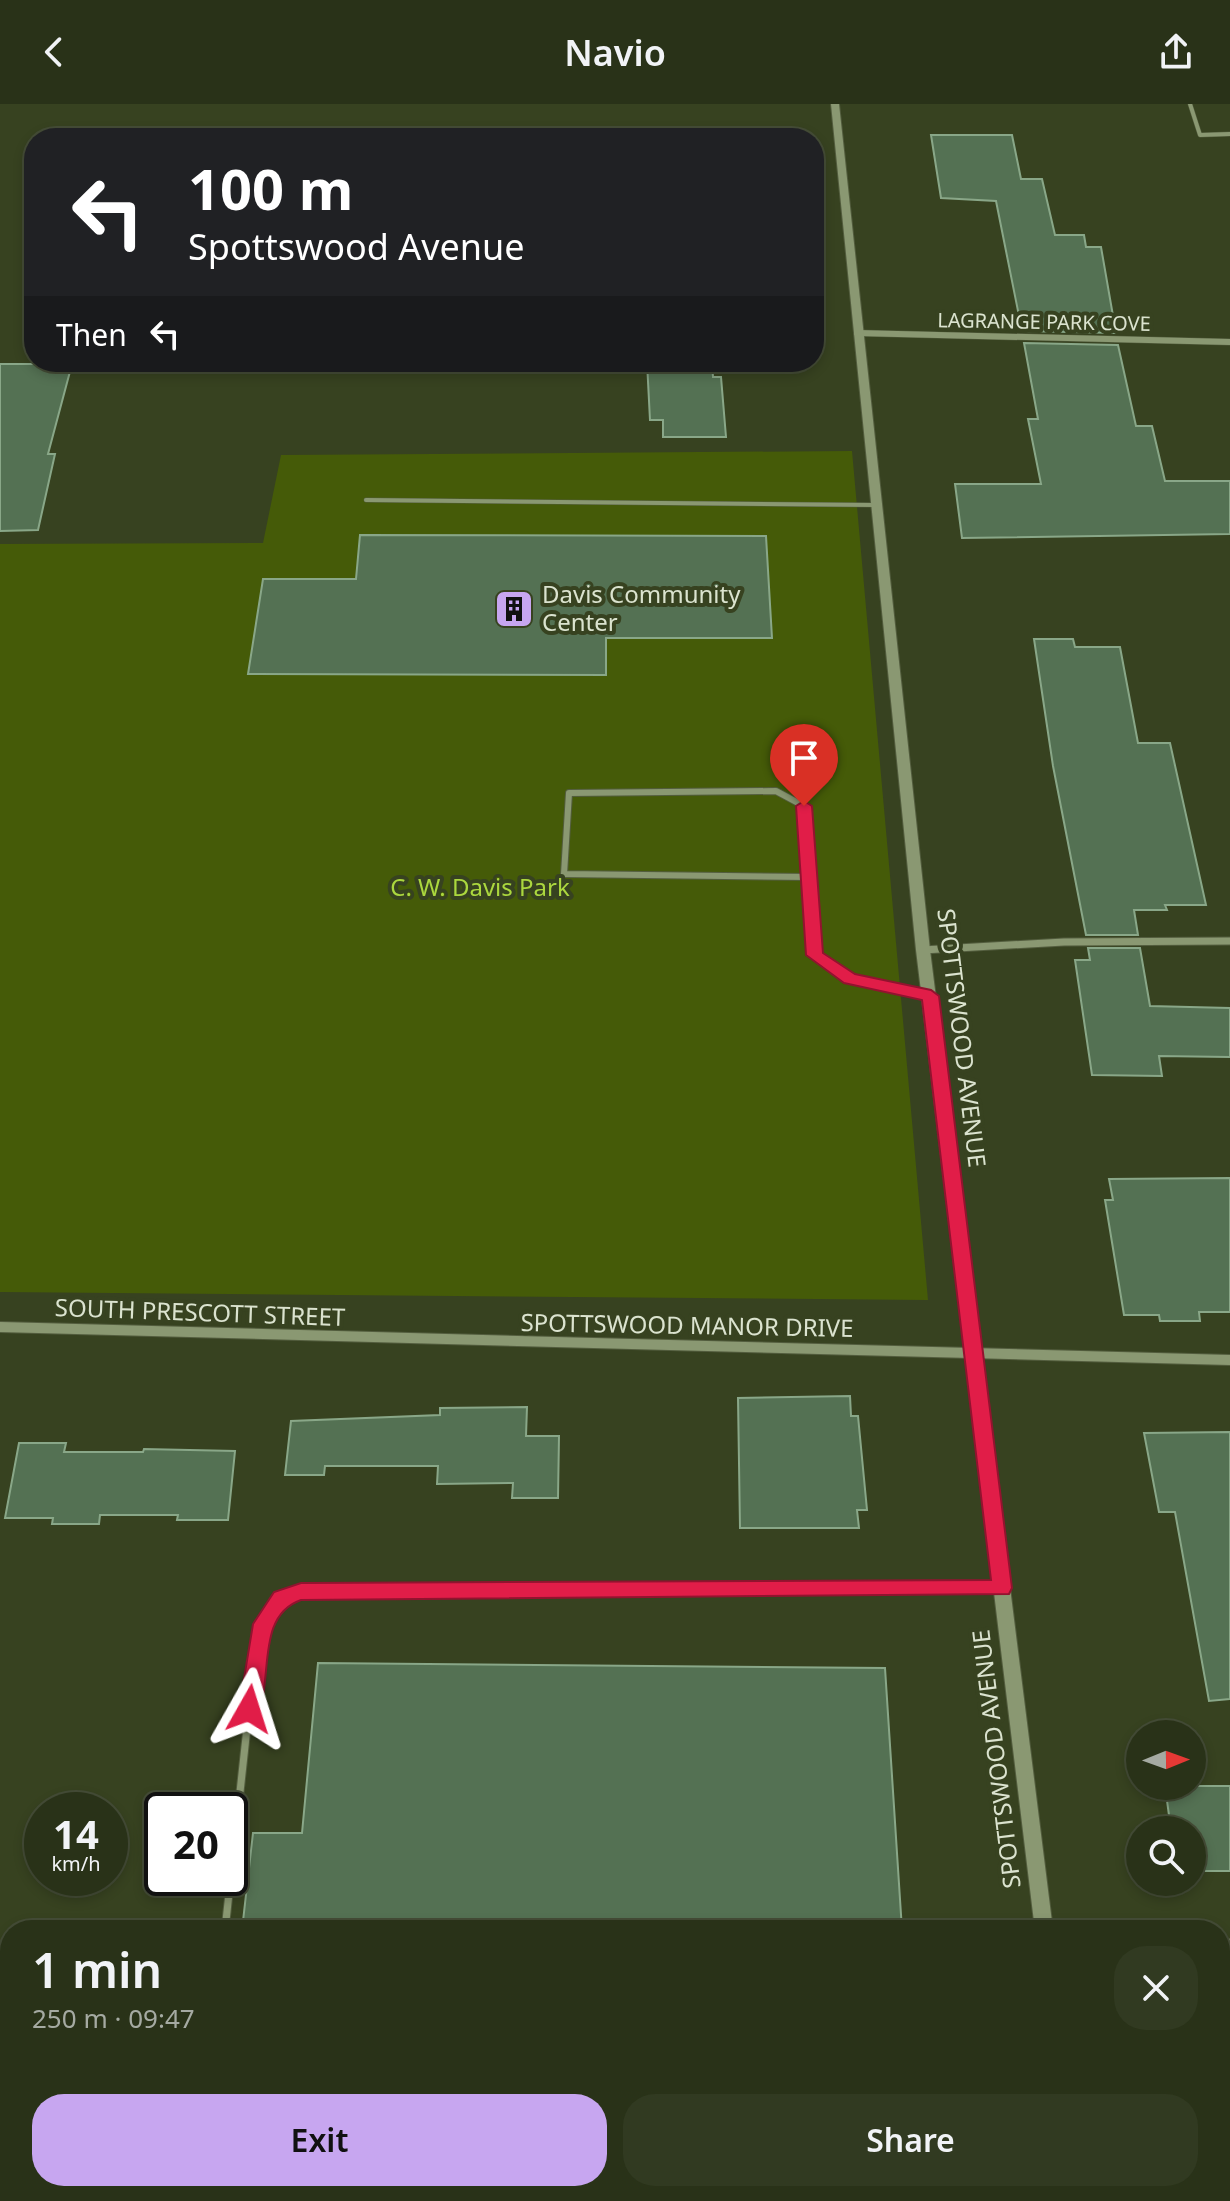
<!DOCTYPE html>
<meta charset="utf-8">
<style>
:root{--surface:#293218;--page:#313a21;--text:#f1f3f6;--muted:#a5aaa2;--line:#454d37;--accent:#c7a6f0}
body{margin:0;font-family:"Noto Sans",sans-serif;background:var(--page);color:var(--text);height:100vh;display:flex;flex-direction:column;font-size:30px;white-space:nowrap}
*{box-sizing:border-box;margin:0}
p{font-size:26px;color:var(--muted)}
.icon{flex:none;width:44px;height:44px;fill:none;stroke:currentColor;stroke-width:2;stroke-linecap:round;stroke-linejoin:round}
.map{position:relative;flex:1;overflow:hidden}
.sheet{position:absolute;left:0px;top:1816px;width:1230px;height:282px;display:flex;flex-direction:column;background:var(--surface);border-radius:32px 32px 0 0;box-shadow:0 4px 12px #0003,0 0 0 2px var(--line)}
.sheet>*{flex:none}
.banner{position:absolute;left:24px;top:24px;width:800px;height:244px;border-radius:32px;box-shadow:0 4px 12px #0003,0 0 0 2px var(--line);background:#202124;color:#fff;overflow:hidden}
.needle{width:52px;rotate:89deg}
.buttons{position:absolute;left:1126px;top:1616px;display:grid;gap:16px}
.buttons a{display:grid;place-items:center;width:80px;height:80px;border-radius:50%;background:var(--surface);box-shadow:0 4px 12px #0003,0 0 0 2px var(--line);font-size:40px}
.speed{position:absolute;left:24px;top:1688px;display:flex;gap:16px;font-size:40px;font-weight:700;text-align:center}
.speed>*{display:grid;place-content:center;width:104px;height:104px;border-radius:50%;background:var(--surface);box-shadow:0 4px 12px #0003,0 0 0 2px var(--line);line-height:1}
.speed small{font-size:20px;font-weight:400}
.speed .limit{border:4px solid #111;border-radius:12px;background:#fff;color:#111}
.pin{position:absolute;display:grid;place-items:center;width:68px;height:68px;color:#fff;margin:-82px -34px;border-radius:50% 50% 50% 0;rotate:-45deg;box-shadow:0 0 8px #0007}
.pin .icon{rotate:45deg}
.me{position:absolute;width:88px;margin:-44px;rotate:6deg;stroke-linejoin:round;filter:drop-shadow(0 0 6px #0008)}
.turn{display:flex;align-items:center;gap:28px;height:168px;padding:0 32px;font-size:36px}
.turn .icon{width:104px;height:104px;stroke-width:2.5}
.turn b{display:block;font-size:56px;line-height:68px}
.then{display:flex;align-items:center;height:76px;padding:0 32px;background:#0003;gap:16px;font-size:30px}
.round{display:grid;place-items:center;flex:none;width:84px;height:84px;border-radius:32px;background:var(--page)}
.headline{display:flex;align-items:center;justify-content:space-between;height:136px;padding:0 32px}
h1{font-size:48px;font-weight:600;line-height:60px}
.primary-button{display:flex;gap:16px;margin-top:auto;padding:16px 32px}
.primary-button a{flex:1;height:92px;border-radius:32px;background:var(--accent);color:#111;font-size:32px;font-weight:600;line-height:92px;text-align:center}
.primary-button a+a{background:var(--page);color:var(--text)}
header{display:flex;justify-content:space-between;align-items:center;height:104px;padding:0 32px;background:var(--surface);font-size:36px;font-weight:600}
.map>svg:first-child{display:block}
.green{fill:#455b08}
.building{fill:#547153;stroke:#89a788;stroke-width:2}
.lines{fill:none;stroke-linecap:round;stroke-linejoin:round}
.service-far2-casing{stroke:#535d3e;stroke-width:5}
.service-far1-casing{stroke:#535d3e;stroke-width:8}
.service-casing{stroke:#535d3e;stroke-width:9}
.minor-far2-casing{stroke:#535d3e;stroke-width:7}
.minor-far1-casing{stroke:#535d3e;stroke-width:9}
.minor-casing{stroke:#535d3e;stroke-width:12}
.tertiary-casing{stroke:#535d3e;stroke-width:2}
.service-far2{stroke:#8a9872;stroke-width:4}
.service-far1{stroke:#8a9872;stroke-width:6}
.service{stroke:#8a9872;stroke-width:7}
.minor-far2{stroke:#8a9872;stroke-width:6}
.minor-far1{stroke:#8a9872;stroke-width:7}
.minor{stroke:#8a9872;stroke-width:10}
.tertiary{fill:#8a9872;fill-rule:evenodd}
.route{fill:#e11d48;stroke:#92132f;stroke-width:2}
.labels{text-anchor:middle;stroke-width:8;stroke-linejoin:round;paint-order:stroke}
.far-street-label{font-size:20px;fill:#dbe3cf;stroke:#374220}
.poi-label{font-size:24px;fill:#dbe3cf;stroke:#374220;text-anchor:start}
.park-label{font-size:24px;fill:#abd73e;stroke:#374220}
.street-label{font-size:24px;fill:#dbe3cf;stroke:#374220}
</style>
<header><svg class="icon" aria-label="back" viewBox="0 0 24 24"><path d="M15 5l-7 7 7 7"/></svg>Navio<svg class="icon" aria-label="share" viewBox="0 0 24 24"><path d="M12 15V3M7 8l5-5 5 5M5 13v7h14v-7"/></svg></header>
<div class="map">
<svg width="1230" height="2097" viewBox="0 0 1230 2097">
<rect width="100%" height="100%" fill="#374220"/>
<path class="green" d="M852,347L928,1196L0,1188V440L263,439L281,351Z"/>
<g class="building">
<path d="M931,31H1012L1021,75H1042L1055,131H1084L1086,143H1101L1116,229L1022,227L996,97L941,94Z"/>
<path d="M1024,239L1118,241L1136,322H1152L1165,377H1230V430L962,434L955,380H1041L1028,315H1038Z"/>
<path d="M647,258H712L713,273H721L726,333H663V316H650Z"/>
<path d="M0,260H72L48,350H55L38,426L0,427Z"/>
<path d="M360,431L766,432L772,534H606V571L248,570L263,475H356Z"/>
<path d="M1034,535H1073L1075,543H1120L1138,639H1170L1206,801H1165L1167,806H1134L1138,831H1086L1053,662Z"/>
<path d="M1088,844H1140L1150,902L1230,904V953L1159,952L1162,972L1092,971L1075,856H1090Z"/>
<path d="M1230,1074V1208H1199L1200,1217H1160L1159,1211H1124L1105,1096H1113L1109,1075Z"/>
<path d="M850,1292L851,1312H858L867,1406H857L859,1424H740L738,1294Z"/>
<path d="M527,1303L526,1332H559L558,1394H512L513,1379L437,1380L438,1362H325L324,1371H285L291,1317L440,1311V1304Z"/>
<path d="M1230,1328V1595L1209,1597L1175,1408H1159L1144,1329Z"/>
<path d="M19,1339H66L64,1348H143L144,1345L235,1347L228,1416H177L178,1411H100L99,1420H52L53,1414H5Z"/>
<path d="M318,1559L885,1564L902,1826H242L253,1729H302Z"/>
<path d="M1165,1682H1230V1767H1192V1726H1171Z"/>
</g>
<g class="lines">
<defs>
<g id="service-far2">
<path d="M1190,0L1200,31L1230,30"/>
<path d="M366,396L876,401"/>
</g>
<path id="service-far1" d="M804,702L776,687L569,689L564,770L809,773"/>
<g id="service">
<path d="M225,1826L256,1541C269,1502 288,1490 328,1485L1000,1484"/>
<path d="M237,2097L238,2088"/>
</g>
<path id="minor-far2" d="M857,229L1230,238"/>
<g id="minor-far1">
<path d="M804,702L815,851L850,875L931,892"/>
<path d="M923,846L1064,838L1230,837"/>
</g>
<g id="minor">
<path d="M0,1223L1230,1256"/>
<path d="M1220,1840H1230"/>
</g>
<g id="tertiary">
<path d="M831,0H839L930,846L1053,1826H1035L916,846Z"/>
<path d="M1068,2088H1086L1088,2097H1068Z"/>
</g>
</defs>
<use href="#service-far2" class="service-far2-casing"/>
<use href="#service-far1" class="service-far1-casing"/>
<use href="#service" class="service-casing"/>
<use href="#minor-far2" class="minor-far2-casing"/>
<use href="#minor-far1" class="minor-far1-casing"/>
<use href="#minor" class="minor-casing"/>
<use href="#tertiary" class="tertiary-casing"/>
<use href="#service-far2" class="service-far2"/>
<use href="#service-far1" class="service-far1"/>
<use href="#service" class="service"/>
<use href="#minor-far2" class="minor-far2"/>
<use href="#minor-far1" class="minor-far1"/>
<use href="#minor" class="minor"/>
<use href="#tertiary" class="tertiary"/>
</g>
<path class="route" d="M804,697L812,702L823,849L855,870L931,886L939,892L1012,1484L1009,1490L301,1496C255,1512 274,1576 257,1611H242L239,1605L253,1520L274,1488L301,1479L991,1476L922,896L844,879L806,851L796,702Z"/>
<defs>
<symbol id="building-square" viewBox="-11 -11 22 22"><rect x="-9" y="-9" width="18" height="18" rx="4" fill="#c7a6f0" stroke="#374220"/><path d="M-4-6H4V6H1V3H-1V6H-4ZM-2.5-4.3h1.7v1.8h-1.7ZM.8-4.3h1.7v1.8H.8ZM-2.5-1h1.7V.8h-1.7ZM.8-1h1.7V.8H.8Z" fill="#111"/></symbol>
</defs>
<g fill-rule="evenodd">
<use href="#building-square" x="492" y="483" width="44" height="44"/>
</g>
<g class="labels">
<g class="far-street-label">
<text transform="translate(1044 218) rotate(1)" y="7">LAGRANGE PARK COVE</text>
</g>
<g class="poi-label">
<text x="542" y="499">Davis Community<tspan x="542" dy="28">Center</tspan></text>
</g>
<g class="park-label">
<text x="480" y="792">C. W. Davis Park</text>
</g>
<g class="street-label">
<text transform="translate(961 934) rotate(83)" y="8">SPOTTSWOOD AVENUE</text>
<text transform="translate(200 1209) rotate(2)" y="8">SOUTH PRESCOTT STREET</text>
<text transform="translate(687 1222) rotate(1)" y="8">SPOTTSWOOD MANOR DRIVE</text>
<text transform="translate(997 1655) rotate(-97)" y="8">SPOTTSWOOD AVENUE</text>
</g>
</g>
</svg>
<div class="buttons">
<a><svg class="needle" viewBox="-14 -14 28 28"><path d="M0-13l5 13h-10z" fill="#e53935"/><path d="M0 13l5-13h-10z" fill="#a5aaa2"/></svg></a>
<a><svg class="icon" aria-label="search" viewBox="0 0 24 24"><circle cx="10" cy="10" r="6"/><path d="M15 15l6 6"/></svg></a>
</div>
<div class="speed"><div>14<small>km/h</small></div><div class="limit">20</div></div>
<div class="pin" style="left:804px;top:702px;background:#d93025"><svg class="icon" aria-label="arrive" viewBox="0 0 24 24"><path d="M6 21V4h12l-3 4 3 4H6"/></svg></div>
<svg class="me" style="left:249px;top:1605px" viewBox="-20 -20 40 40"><path d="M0-17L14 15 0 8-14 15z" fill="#e11d48" stroke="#fff" stroke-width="4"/></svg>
<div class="banner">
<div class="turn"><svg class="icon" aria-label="left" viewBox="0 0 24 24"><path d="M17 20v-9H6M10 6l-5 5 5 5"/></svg><div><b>100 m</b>Spottswood Avenue</div></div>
<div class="then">Then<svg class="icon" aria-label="left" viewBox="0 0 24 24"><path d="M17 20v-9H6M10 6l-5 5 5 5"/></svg></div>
</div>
<section class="sheet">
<div class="headline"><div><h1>1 min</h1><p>250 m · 09:47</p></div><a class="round"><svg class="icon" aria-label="close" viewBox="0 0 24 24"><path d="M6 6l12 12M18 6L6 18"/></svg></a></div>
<div class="primary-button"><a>Exit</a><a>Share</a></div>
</section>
</div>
